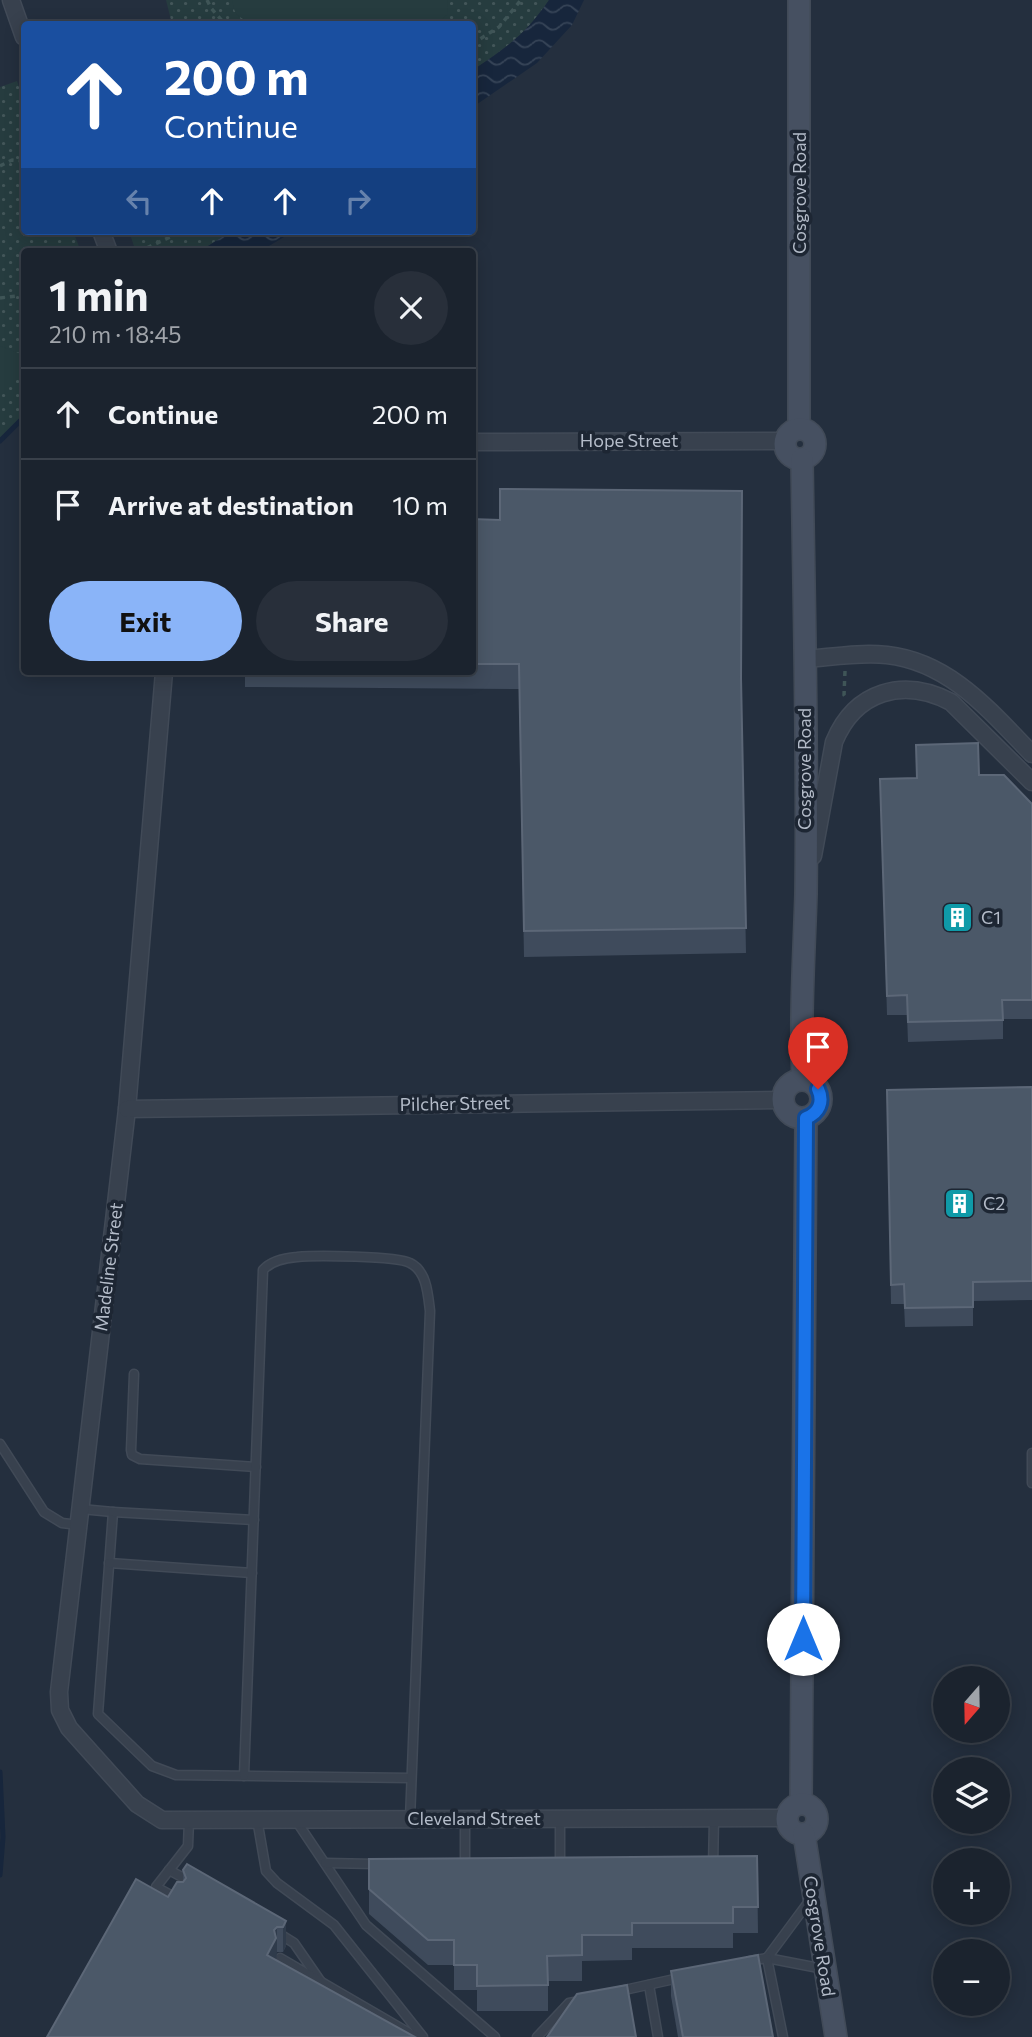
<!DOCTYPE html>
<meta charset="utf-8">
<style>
:root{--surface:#1b232e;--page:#282f3a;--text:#f1f3f6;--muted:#a0a4aa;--line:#39404a;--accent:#8ab4f8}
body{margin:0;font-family:Commissioner,sans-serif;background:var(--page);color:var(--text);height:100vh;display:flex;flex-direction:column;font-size:26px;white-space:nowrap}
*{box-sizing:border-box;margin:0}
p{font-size:23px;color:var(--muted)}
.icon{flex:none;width:38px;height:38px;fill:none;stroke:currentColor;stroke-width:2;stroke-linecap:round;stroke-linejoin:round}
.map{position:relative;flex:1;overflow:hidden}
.panel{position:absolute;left:21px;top:248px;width:455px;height:427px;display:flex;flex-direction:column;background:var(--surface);border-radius:7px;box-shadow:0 4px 18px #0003,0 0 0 2px var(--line)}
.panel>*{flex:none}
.banner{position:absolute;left:21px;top:21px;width:455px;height:214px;border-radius:7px;box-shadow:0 4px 18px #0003,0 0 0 2px var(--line);background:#1a4fa0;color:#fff;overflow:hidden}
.needle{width:46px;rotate:200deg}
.controls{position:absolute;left:933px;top:1666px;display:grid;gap:14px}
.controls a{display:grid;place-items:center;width:77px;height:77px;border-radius:50%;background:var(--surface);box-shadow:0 4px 18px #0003,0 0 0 2px var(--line);font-size:35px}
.pin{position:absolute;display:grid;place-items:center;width:60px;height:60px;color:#fff;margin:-72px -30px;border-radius:50% 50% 50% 0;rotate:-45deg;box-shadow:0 0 7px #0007}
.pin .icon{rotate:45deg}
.me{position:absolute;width:77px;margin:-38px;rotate:0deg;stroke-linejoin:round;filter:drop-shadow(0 0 5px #0008)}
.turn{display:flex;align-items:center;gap:24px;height:147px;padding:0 28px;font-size:32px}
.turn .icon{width:91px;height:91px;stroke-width:2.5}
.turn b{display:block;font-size:49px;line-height:60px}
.lanes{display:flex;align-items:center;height:66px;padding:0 28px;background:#0003;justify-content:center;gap:35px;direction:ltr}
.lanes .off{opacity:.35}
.round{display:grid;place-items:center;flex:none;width:74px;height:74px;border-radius:37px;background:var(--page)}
.overview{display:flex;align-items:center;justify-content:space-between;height:119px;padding:0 28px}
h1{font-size:42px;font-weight:700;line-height:52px}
.action{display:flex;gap:14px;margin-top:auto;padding:14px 28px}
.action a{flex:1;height:80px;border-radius:42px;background:var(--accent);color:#111;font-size:28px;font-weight:700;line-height:80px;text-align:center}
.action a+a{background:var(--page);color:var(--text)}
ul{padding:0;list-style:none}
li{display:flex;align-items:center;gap:21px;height:91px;padding:0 28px;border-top:2px solid var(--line)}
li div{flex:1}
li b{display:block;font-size:26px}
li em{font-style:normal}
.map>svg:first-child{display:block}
.grass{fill:url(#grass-dots)}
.garden{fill:#263c3f}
.water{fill:url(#water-waves)}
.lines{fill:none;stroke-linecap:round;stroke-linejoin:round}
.stream{stroke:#17263c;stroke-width:5}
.service-casing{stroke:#414a57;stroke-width:11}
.minor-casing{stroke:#414a57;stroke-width:19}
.secondary-casing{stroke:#414a57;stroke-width:24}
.path{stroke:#3f5557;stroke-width:3.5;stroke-dasharray:5 5;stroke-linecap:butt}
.service{stroke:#38414e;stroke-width:8}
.minor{stroke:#38414e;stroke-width:16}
.secondary{stroke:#465061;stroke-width:21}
.wall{fill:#3f4b5c}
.shaded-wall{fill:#2f3b4b}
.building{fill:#4b5868;stroke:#5c6777;stroke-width:2}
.route-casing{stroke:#114b97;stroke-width:18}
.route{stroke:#1a73e8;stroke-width:12}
.labels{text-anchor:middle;stroke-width:7;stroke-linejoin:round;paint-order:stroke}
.street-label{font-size:18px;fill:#b4bcc9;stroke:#1d2633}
.poi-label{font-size:18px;fill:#b4bcc9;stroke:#1d2633;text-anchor:start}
</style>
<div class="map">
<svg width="1032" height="2037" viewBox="0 0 1032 2037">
<defs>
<pattern id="grass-dots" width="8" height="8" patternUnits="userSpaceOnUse" patternTransform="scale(1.75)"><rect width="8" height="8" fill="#263c3f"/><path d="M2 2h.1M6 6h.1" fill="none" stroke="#435659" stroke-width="1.8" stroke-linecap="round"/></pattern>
<pattern id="water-waves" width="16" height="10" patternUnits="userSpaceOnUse" patternTransform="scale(1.75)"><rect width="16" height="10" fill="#17263c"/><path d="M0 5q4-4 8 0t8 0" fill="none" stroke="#364457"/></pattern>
</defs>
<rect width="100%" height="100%" fill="#242f3e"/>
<g class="grass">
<path d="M166,0H549C526,34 506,48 473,70L472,24H172Z"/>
<path d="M17,81L24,102V231H73L81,252H24V414L0,438V87Z"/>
<path d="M129,231H231L199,252H136Z"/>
</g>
<g class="garden">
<path d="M233,0H448L447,15L437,24H278C259,24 231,24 233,0Z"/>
<path d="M0,346L21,354L24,361V373L0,393Z"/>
</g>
<g class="water">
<path d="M549,0H584L572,25L537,63L473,107V70C506,48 526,34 549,0Z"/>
<path d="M231,231H294L259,252H199Z"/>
</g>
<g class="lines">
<g class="stream">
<path d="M0,441L24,417"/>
<path d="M0,1772L3,1837L0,1875"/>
</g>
<defs>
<g id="service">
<path d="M134,1374L131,1450L132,1455L140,1459L256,1467"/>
<path d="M0,1444L44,1512L62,1523L79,1525"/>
<path d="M1032,1453V1483"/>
<path d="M81,1509L113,1512L98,1714L152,1766L176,1775L411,1778"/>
<path d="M113,1512L254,1520"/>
<path d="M109,1563L252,1573"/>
<path d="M244,1776L263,1270C271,1261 284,1258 297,1257C315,1255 397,1256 410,1263C427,1271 428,1295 430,1311L410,1819"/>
<path d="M257,1819L266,1871L277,1883L334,1925L423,2037"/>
<path d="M295,1819L366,1925L495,2037"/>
<path d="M465,1819V1866"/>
<path d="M560,1819V1866"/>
<path d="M325,1863L377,1864"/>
<path d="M713,1867L714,1819"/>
<path d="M169,1870L191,1882"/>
<path d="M178,1899L156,1887L188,1846L189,1820"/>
<path d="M810,1900L767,1958L824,1969"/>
<path d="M278,1933L294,1943L321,1982"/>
<path d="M280,1958L416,2037"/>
<path d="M750,1961L767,1958L783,2037"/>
<path d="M649,1985L658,2037"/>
<path d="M620,1991L679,1978"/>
<path d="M537,2037L569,2003L580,2001"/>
</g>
<g id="minor">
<path d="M11,0L24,37"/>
<path d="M101,231L109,252"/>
<path d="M472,442L785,441"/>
<path d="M805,659C832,657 860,652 887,655C950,662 990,711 1032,754"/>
<path d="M164,672L127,1109L59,1692L60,1710L69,1728L137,1804L162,1820L787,1818"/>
<path d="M813,856L834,742C855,691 903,677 951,702L1032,782"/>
<path d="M127,1109L782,1100"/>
</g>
<g id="secondary">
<path d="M799,0V429"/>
<circle cx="800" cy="444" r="15"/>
<path d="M802,459C804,604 808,749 806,894C804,956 800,1017 803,1080"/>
<circle cx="802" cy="1099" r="19"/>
<path d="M801,1803L806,1118"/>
<circle cx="802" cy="1819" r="15"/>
<path d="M804,1834L836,2037"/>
</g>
</defs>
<use href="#service" class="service-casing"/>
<use href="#minor" class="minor-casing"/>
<use href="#secondary" class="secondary-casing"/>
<g class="path">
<path d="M207,0L211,8L225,24"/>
<path d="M472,44L499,27L521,0"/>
<path d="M0,166L12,160L24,161"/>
<path d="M138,252L183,231"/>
<path d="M0,298L24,295"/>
<path d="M845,671L844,695L846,698"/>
</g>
<use href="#service" class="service"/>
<use href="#minor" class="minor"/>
<use href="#secondary" class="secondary"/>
</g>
<g class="wall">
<path d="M472,519L741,684L746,953L524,957L519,689L245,687V672H472Z"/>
<path d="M916,745L979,775L1032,804V1019H1003V1039L908,1042L907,1015H887L880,779L917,778Z"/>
<path d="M1032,1087V1300L973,1301V1326L905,1327L904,1304H891L887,1090Z"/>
<path d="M757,1856L758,1933H733V1948H632V1960L582,1961V1981H548V2011H477V1990H454V1965H428L369,1914V1859Z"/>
<path d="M183,1870L286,1921V1946L283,1952H277L47,2037L183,1881Z"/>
<path d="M671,1971L773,2037H678L671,1996Z"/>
</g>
<g class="shaded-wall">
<path d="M286,1921V1946L283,1952V1927Z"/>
<path d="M277,1927V1952L276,1963L267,1955L274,1930Z"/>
</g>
<g class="building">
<path d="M500,489L742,491L741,678L746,928L524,931L519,664H472V519L500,520Z"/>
<path d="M978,743L979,775H1004L1032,804V1000H1002L1003,1020L908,1022L907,995L887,996L880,779L917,778L916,745Z"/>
<path d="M1032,1087V1281L973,1282V1307L905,1308L904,1284L891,1285L887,1090Z"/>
<path d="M757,1856L758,1907H733V1923H632V1935H582V1955L547,1956L548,1985L477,1986V1965H454V1940H428L369,1889V1859Z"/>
<path d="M187,1864L286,1921L283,1927H277L274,1930L276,1938L267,1955L415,2037H47L136,1879L168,1897L177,1882H183L186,1878L183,1870Z"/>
<path d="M758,1955L773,2037H683L671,1971Z"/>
<path d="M627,1985L636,2037H547L577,1994Z"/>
</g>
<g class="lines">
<defs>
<path id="route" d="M803,1639L806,1118C819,1113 824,1102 818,1089"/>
</defs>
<use href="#route" class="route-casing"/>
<use href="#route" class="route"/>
</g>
<defs>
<symbol id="building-square" viewBox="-11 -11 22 22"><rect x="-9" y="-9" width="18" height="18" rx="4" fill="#0f9aa8" stroke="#1d2633"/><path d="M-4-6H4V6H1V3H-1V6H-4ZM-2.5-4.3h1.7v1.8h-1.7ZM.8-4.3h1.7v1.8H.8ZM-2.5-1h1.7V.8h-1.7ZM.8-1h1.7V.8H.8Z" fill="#fff"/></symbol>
</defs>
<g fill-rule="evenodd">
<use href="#building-square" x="940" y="900" width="35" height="35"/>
<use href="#building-square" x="942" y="1186" width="35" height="35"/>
</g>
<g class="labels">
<g class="street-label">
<text transform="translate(800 193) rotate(-90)" y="6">Cosgrove Road</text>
<text x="629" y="447">Hope Street</text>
<text transform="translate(805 769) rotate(-90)" y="6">Cosgrove Road</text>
<text transform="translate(455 1104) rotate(-1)" y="6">Pilcher Street</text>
<text transform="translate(109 1267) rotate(-83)" y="6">Madeline Street</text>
<text x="474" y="1825">Cleveland Street</text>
<text transform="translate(819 1936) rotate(81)" y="6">Cosgrove Road</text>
</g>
<g class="poi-label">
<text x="981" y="924">C1</text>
<text x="983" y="1210">C2</text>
</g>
</g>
</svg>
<div class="controls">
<a><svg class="needle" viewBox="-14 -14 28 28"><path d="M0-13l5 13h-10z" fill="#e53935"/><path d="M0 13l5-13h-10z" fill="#a0a4aa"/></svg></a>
<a><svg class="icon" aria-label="layers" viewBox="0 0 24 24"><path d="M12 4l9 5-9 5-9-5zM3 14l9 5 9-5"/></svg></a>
<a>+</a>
<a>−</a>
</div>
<div class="pin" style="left:818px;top:1089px;background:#d93025"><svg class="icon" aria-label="arrive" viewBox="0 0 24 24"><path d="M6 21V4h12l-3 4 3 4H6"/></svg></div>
<svg class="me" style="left:803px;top:1639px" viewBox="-20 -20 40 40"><circle r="19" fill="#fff"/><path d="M0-13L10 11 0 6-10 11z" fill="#1a73e8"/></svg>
<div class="banner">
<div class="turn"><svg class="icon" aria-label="ahead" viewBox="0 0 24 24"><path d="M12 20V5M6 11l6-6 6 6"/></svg><div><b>200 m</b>Continue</div></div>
<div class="lanes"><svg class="icon off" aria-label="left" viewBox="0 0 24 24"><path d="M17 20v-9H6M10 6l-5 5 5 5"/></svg><svg class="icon" aria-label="ahead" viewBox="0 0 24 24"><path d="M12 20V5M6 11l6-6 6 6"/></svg><svg class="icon" aria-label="ahead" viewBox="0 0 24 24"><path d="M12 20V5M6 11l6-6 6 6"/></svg><svg class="icon off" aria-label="right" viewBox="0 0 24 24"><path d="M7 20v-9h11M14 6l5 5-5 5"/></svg></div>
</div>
<section class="panel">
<div class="overview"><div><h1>1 min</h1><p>210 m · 18:45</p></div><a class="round"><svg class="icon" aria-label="close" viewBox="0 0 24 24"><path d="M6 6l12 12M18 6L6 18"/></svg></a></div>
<ul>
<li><svg class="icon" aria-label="ahead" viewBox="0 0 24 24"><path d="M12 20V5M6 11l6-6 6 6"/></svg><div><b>Continue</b></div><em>200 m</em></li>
<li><svg class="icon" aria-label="arrive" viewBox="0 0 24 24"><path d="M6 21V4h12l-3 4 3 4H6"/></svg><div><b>Arrive at destination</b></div><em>10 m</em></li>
</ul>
<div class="action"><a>Exit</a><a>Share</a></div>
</section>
</div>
